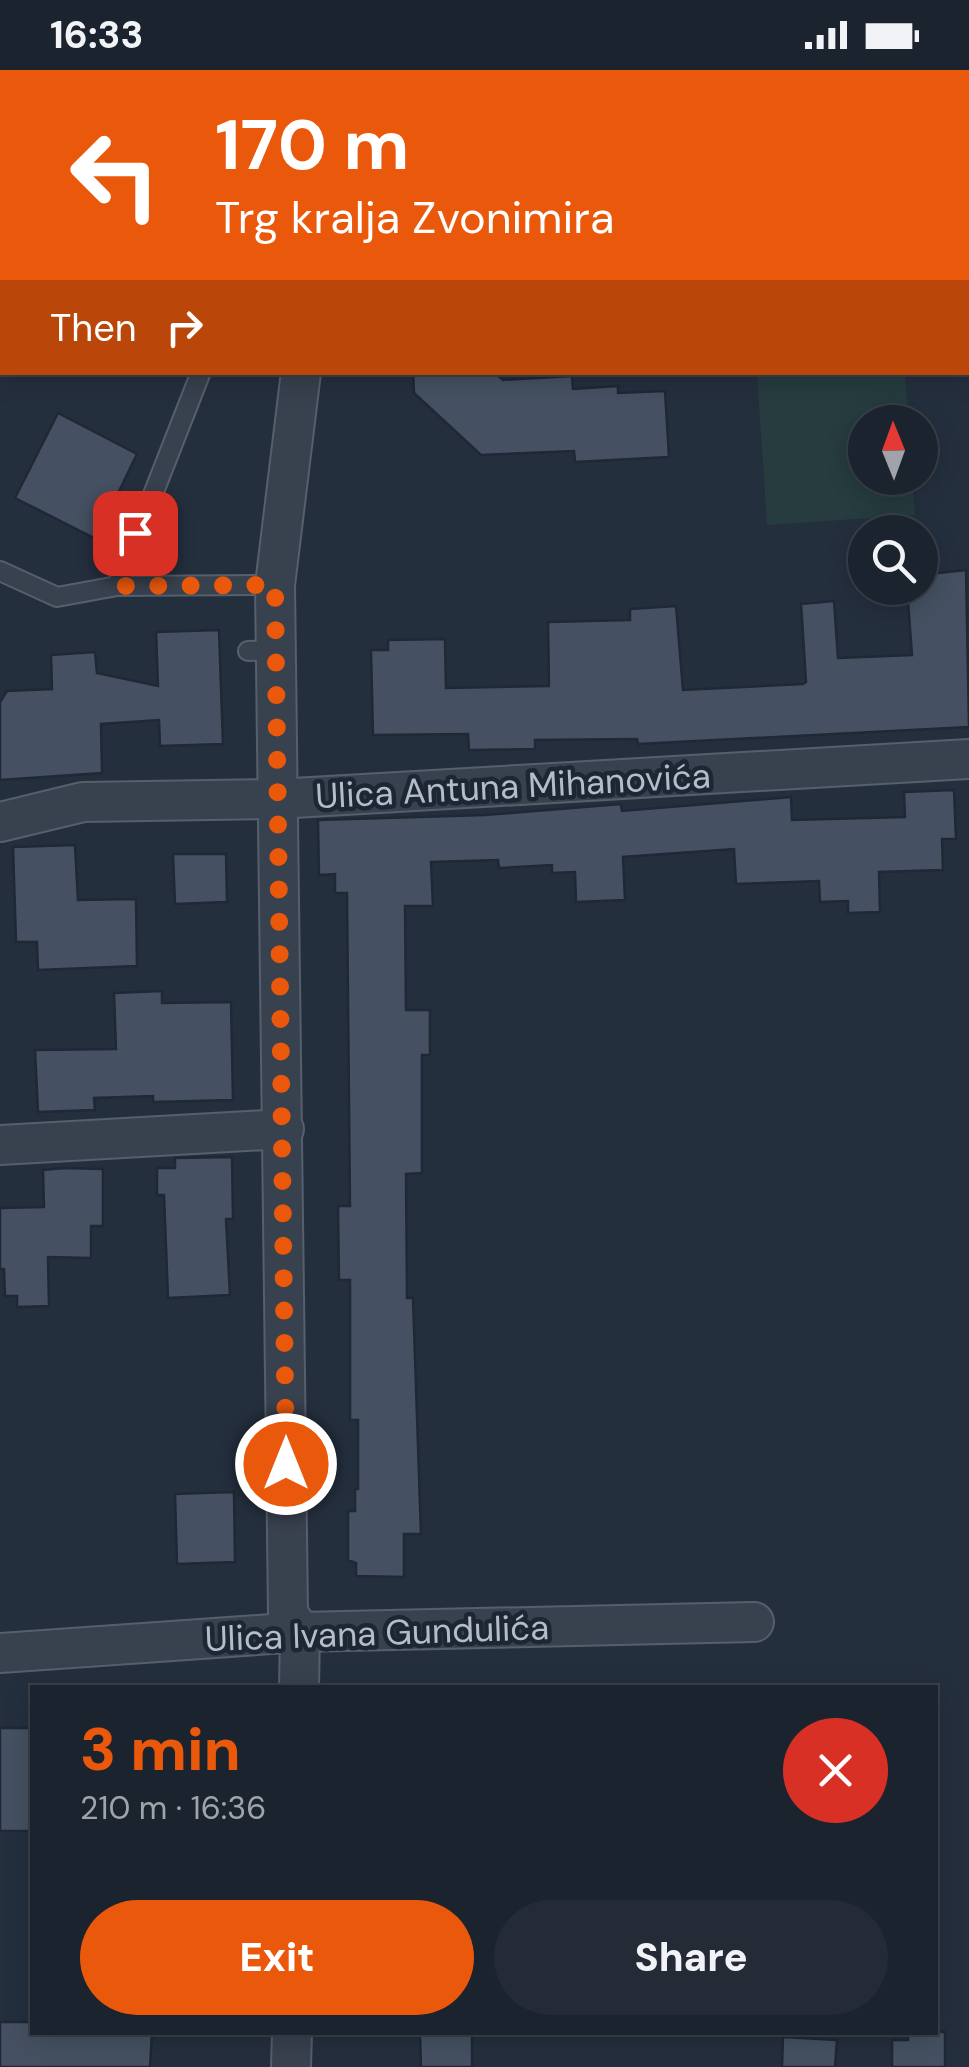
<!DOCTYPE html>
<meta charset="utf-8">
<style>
:root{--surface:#1b232e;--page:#242b36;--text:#f1f3f6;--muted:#a0a4aa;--line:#39404a;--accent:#ea580c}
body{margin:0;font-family:"DM Sans",sans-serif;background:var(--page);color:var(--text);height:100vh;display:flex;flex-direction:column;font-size:38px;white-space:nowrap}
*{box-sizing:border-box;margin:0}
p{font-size:32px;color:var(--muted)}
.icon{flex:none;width:55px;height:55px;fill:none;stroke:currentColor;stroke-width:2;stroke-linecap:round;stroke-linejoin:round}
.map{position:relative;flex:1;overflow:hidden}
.side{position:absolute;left:30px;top:1615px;width:908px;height:350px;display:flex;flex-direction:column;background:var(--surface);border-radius:0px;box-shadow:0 5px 25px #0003,0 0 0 2px var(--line)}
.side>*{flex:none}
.banner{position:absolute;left:0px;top:0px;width:970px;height:305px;box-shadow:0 5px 25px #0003,0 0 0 2px var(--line);background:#ea580c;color:#fff;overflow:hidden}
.needle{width:65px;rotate:359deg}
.buttons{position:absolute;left:848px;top:335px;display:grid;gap:20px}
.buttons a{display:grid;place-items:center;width:90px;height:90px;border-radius:50%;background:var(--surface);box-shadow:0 5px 25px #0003,0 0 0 2px var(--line);font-size:50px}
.pin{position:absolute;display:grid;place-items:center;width:85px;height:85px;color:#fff;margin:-42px;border-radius:20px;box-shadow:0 5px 15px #0006}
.me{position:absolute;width:110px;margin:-55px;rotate:0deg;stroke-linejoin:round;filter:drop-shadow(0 0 8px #0008)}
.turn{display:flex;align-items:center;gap:35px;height:210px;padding:0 50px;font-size:45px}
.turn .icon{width:130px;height:130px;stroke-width:2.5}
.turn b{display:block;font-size:70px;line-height:85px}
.then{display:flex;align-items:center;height:95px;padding:0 50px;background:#0003;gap:20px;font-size:38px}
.round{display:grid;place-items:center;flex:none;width:105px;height:105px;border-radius:52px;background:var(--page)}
.head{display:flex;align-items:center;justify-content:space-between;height:170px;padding:0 50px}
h1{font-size:60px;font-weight:800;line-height:75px;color:var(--accent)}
.button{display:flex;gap:20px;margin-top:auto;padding:20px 50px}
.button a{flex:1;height:115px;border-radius:60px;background:var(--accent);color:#fff;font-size:40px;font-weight:800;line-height:115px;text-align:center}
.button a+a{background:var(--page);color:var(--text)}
.status{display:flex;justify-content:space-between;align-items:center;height:70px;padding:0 50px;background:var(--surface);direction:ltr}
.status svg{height:28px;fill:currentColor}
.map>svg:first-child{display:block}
.green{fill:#263c3f}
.building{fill:#455162;stroke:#1f2835;stroke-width:2.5}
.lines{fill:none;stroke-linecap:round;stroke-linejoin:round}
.service-casing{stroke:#565f6c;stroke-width:22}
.minor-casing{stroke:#565f6c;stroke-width:42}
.service{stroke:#38414e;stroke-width:18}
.minor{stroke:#38414e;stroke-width:38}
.route{stroke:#ea580c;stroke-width:18;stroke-dasharray:0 32.4}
.labels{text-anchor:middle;stroke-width:9;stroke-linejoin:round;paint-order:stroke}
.street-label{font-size:35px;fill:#b4bcc9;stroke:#1d2633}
</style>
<div class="status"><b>16:33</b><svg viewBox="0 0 49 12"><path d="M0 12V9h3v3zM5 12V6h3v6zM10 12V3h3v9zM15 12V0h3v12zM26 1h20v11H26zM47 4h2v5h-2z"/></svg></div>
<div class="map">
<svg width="969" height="1997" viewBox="0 0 969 1997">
<rect width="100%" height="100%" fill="#242f3e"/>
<path class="green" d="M757,303H905L909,352H865V408H912L915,445L767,455Z"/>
<g class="building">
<path d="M413,302H494L503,310L572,306L573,319L618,316V323L665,321L669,387L575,392L574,381L481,385L414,323Z"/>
<path d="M58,343L137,384L96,469L15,428Z"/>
<path d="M966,500L969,657L638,674L637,669L535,670V679L469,680L468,664L373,665L371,580H388V570L445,569L446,618L549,616L548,552L630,550V539L676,536L683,620L803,614L806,612L801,534L834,531L838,588L912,585L907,518H920V505Z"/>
<path d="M219,560L223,674L160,676L159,650L101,654L102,703L0,710V632L7,621L52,619L51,585L95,582L97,603L158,616L156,562Z"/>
<path d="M954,720L956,769H942L943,800L879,802L880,842L848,843V831L820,832L819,811L736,814L734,779L623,787L625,830L576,832L575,802L552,803V795L499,798L498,790L431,792L433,836H405L406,940H430V985H422V1103L406,1104L407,1228H413L421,1464H404V1507L356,1506V1493L348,1490V1441H355V1419H358V1350H350V1210H339L338,1136H350L347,823H335V804L319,805L318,750L485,745L621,734L622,741L791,727L792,750L905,747L904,722Z"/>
<path d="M75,775L78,830L136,829L137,896L38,900L37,872H16L13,777Z"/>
<path d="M173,784H226L227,832L175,834Z"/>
<path d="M162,921V933L231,932L233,1030L153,1032V1026L94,1028L95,1040L38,1042L35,980L116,979L114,923Z"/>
<path d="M232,1087L233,1149H226L230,1225L168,1228L164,1125H157V1098H175V1088Z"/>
<path d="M64,1098L103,1099V1156H91V1188L48,1187L49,1236L17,1237V1226H5L4,1199H0V1138L44,1137L43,1100Z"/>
<path d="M234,1422L235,1492L177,1494L175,1424Z"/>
<rect x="0" y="1658" width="32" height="103"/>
<path d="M0,1952H32V1962L152,1963L150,1997H0Z"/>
<path d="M908,1962H945V1997H892V1970H908Z"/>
<path d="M420,1964L472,1965V1997H421Z"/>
<path d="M783,1967L837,1970L835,1997H782Z"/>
</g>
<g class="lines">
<defs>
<g id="service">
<path d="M115,0V2"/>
<path d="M205,0V2"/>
<path d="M683,0V2"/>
<path d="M0,87L2,86"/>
<path d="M201,302L117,516L275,515"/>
<path d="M0,501L57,527L117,516"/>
<path d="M248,581L275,580"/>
</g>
<g id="minor">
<path d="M398,2L399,0"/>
<path d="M0,752L83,732L276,729L969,689"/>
<path d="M0,1075L284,1059"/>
<path d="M0,1583L300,1562L754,1552"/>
<path d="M299,1618L300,1562L288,1543L275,515L301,302"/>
<path d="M291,1997L292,1962"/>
</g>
</defs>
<use href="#service" class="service-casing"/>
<use href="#minor" class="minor-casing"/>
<use href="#service" class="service"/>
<use href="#minor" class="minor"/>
</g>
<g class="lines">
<path class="route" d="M135,463L117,516L275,515L286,1394"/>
</g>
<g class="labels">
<g class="street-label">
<text transform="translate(513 716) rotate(-3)" y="12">Ulica Antuna Mihanovića</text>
<text transform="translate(377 1563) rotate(-2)" y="12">Ulica Ivana Gundulića</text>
</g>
</g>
</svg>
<div class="buttons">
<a><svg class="needle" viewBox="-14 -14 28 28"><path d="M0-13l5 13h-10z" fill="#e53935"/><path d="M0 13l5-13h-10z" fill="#a0a4aa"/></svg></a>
<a><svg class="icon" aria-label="search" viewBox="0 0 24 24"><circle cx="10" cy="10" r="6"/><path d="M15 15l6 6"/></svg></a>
</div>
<div class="pin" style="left:135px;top:463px;background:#d93025"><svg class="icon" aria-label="arrive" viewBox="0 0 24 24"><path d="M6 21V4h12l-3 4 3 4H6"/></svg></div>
<svg class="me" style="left:286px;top:1394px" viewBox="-20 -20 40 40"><circle r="17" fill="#ea580c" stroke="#fff" stroke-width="3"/><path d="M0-11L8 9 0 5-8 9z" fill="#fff"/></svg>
<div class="banner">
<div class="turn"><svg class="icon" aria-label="left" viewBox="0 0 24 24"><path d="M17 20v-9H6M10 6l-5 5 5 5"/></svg><div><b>170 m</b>Trg kralja Zvonimira</div></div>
<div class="then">Then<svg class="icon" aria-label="right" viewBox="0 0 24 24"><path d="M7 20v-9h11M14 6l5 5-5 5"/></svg></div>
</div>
<section class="side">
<div class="head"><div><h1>3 min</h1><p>210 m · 16:36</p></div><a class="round" style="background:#d93025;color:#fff"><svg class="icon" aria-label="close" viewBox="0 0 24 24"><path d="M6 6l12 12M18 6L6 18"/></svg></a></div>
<div class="button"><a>Exit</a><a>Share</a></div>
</section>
</div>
